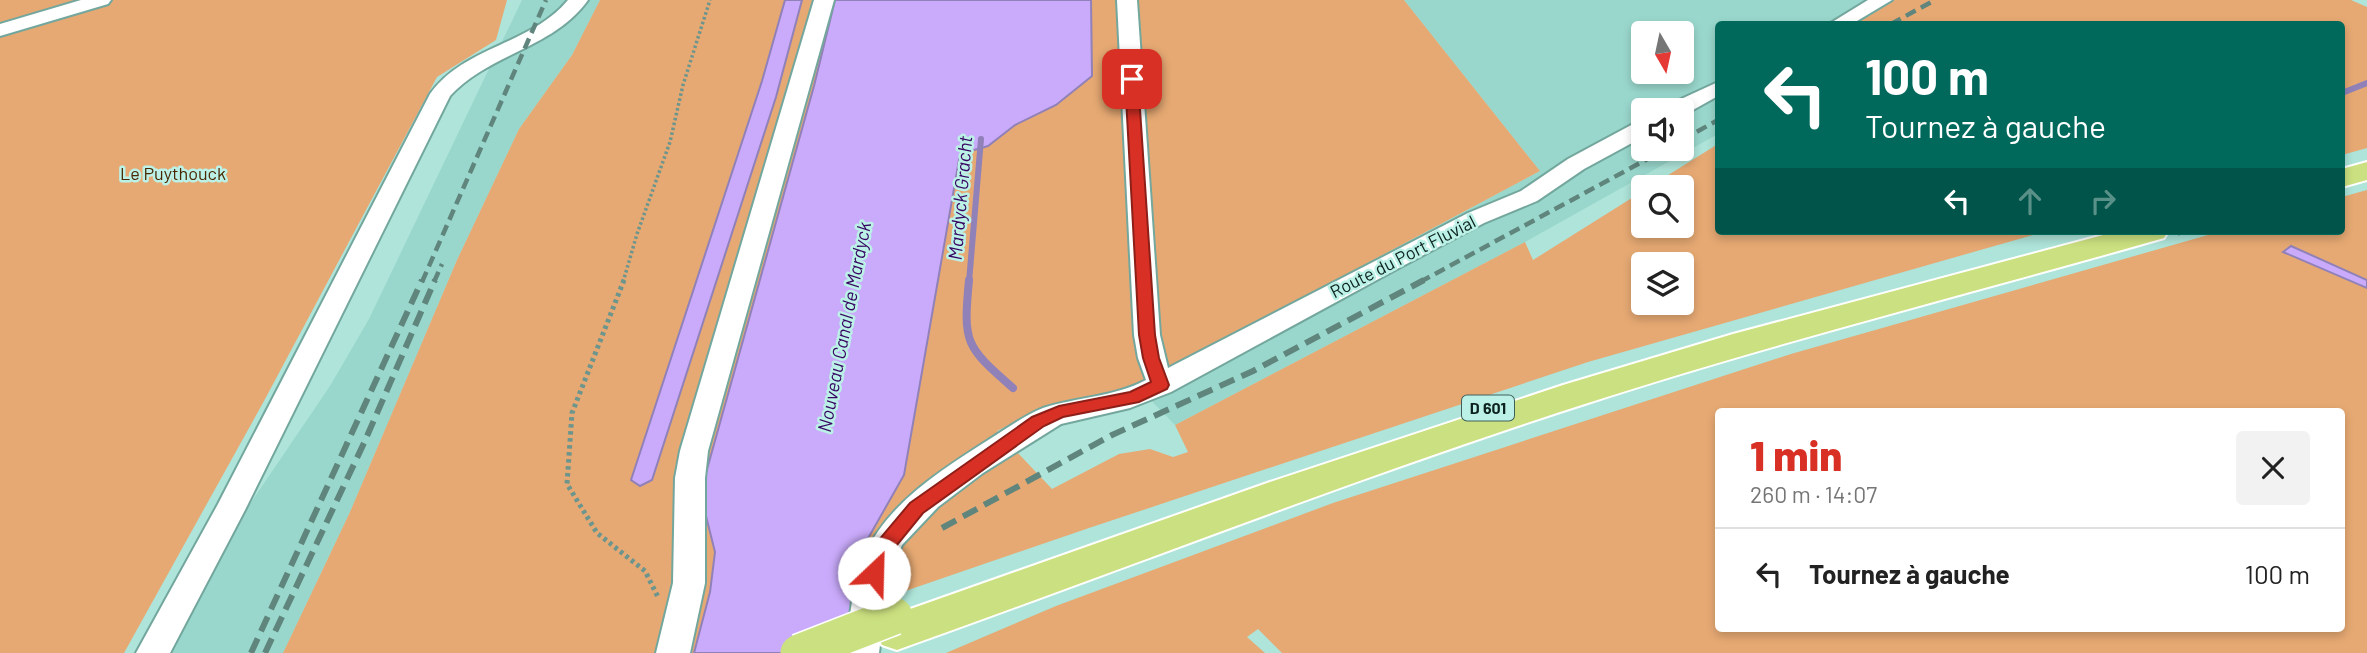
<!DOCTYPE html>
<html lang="fr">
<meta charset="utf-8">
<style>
:root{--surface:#fff;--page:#f2f2f2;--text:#222;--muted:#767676;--line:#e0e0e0;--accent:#d93025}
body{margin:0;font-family:Barlow,sans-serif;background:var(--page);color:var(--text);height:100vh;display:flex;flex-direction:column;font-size:26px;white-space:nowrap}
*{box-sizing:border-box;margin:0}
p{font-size:23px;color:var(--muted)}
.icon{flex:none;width:38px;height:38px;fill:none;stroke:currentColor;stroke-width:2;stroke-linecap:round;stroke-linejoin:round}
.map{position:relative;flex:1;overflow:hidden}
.details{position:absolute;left:1715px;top:408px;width:630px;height:224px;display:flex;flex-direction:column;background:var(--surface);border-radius:7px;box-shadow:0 4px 10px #0003}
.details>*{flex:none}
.top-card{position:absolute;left:1715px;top:21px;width:630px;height:214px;border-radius:7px;box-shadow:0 4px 10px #0003;background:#00695c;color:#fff;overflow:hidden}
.needle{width:46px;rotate:171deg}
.tools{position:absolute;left:1631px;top:21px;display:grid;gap:14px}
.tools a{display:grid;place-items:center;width:63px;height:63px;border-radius:7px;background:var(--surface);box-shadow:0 4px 10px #0003;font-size:35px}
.pin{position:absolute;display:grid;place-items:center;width:60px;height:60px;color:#fff;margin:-30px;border-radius:14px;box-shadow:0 4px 10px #0006}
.me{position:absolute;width:77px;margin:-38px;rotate:24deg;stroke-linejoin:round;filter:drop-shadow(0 0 5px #0008)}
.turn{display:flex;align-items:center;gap:24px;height:147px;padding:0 35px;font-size:32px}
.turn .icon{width:91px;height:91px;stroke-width:2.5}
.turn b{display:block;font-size:49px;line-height:60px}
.lanes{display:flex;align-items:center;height:66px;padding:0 35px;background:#0003;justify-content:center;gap:35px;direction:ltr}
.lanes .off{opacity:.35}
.round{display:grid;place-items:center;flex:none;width:74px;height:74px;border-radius:7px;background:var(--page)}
.head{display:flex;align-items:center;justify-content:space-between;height:119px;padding:0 35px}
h1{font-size:42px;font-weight:800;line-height:52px;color:var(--accent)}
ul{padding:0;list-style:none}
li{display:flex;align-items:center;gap:21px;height:91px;padding:0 35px;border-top:2px solid var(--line)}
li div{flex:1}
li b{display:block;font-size:26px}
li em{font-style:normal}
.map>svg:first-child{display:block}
.built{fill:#99d7cc;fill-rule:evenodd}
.green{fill:#e6a973;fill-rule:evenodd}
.water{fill:#c9aafb;stroke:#9181b9;stroke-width:2}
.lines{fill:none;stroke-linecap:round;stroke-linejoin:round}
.stream-far1{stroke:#9181b9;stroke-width:6}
.stream{stroke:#9181b9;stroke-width:8}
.minor-casing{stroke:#73a79d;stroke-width:4}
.major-casing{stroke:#fff;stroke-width:4}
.path-far1{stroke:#6c958d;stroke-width:3.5;stroke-dasharray:2.5 2.5;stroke-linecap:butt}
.path{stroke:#6c958d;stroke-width:5;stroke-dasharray:3.5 3.5;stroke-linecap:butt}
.minor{fill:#fff;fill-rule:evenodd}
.major{fill:#cbe080;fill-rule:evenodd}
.rail-far1{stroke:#5f857d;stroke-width:4.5;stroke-dasharray:11 6;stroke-linecap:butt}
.rail{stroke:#5f857d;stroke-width:6;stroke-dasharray:16 8;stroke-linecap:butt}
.major-bridge-casing{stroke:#fff;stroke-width:40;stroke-linecap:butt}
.major-bridge{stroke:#cbe080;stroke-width:37}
.route{fill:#d93025;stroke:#8d1f18;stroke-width:2}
.labels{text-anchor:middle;stroke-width:5;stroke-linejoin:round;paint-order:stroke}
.shield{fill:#bbf1e6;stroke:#41605a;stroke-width:2}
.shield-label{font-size:16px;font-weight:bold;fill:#0d221e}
.park-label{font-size:18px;fill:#4a2702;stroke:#bbf1e6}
.street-label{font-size:18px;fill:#0d221e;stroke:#bbf1e6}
.water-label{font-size:19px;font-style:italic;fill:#370561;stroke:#bbf1e6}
</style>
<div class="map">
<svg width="2367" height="653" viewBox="0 0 2367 653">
<rect width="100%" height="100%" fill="#aee4d9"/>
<g class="built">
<path d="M522,0H600L572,55L519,129L457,260L350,512L283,653H167L239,520L330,386L369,319Z"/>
<path d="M1404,0H1894L1856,24H1718V134L1525,242L1175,425L1137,386L1540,171ZM1643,33H1682V72H1643ZM1643,110H1682V149H1643Z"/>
</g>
<g class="green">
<path d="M0,0H507L496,40L437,77L264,401L124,653H0Z"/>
<path d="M600,0H785L762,81L632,479L640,486L652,479L776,97L802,0H835L814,86L706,473C702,500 713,523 715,550C717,584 702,620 694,653H283L350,512L457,260L519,129L572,55Z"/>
<path d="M1091,0H1404L1540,171L1137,386L1121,394L1051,404L997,431L1052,489L1119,454L1150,449L1173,457L1188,452L1175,425L1525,242L1533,260L1643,191V226H1682V187H1649L1718,144V231H2047L1588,362L1089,528L850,610L858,556L904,475L960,154L988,146L1015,125L1056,105L1092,76ZM1643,264H1682V303H1643Z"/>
<path d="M1894,0H2351L2367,7V148L2342,155V24H1856Z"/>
<path d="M2367,190V280L2291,246L2284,252L2367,288V653H1282L1258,629L1247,637L1265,653H946L1056,606L1333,503L1791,354L2222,231H2342V197ZM1718,411H2342V628H1718Z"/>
</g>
<g class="water">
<path d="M785,0H802L776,97L652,480L640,486L631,480L762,81Z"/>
<path d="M835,0H1091L1092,76L1056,105L1015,125L988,146L960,154L904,475L858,556L845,653H694L710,592L715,552L703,504L706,473L814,86Z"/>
<path d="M2291,246L2367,280V288L2283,252Z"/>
</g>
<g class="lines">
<g class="stream-far1">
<path d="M2342,93L2367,83"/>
<path d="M969,282L981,139"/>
</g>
<path class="stream" d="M969,280C963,343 965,346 1013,388"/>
<defs>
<g id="minor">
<path d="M81,0H111L108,4L0,36V24Z"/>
<path d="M568,0H588C553,49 489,53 450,96L245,510L170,653H136L218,504L430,94C464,46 531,45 568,0Z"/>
<path d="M814,0H834L708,451L705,478V583L690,653H656L673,583L675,478L680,451Z"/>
<path d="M1117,0H1137L1160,335L1168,368L1468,213L1521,191L1568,159L1635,123L1643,121V137L1584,169L1537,201L1484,223L1397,269L1171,392L1130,408L1061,424L983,473L938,507L902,545L888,580L879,653H845C850,622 851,589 863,559C886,503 943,469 993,437C1009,427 1025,415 1043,408C1077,397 1114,397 1146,380L1138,358L1134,335Z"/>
<path d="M1868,0H1892L1852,24H1829Z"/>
<path d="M1718,82V96L1684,115L1682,110H1665L1668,105Z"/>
</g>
<g id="major">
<path d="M2367,162V180L2342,187V169Z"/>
<path d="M2118,231H2168L2164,238C1973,293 1780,341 1591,402C1357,477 1128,568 897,650L882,645L876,632L882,619L1270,482L1563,385L1733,334Z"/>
</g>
</defs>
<use href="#minor" class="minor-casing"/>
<use href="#major" class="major-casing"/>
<g class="path-far1">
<path d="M2178,234L2187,231"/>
<path d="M623,282L637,234L670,142L683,85L710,0"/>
</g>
<path class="path" d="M624,280L572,413L567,484L597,533L645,571L659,599"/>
<use href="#minor" class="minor"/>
<use href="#major" class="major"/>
<g class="rail-far1">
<path d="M1891,24L1935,0"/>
<path d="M1682,140L1718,120"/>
<path d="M422,282L546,0"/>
<path d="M434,282L442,264"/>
<path d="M1420,282L1666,149"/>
</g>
<g class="rail">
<path d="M942,528L1112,435L1253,371L1424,280"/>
<path d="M251,653L422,280"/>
<path d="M265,653L364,443L435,280"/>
</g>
<defs>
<path id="major-bridge" d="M799,653L894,616"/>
</defs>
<use href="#major-bridge" class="major-bridge-casing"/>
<use href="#major-bridge" class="major-bridge"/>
</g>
<path class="route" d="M1132,75L1138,79L1155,335L1159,358L1169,385L1167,389L1139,402L1063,417L1044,426L923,513L892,551L881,579L874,581L867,579L864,573L878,541L910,503L1032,417L1059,406L1130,392L1151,382L1143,358L1139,335L1125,79Z"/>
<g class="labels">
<rect class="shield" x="1462" y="395.5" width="52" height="25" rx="5"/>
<g class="shield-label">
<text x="1488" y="414">D 601</text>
</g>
<g class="park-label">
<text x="173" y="180">Le Puythouck</text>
</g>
<g class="street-label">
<text transform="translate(1403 257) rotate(-27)" y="6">Route du Port Fluvial</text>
</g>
<g class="water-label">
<text transform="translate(960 198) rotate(-85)" y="7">Mardyck Gracht</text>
<text transform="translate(844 327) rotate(-79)" y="7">Nouveau Canal de Mardyck</text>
</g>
</g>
</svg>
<div class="tools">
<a><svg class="needle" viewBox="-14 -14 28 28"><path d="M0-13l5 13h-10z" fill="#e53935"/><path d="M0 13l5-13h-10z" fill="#767676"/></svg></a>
<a><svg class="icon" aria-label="sound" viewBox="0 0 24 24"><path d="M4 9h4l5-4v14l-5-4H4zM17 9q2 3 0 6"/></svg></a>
<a><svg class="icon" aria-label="search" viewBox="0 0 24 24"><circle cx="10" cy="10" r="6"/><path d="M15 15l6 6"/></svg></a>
<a><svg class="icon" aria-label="layers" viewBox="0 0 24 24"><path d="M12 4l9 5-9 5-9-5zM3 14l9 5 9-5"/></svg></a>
</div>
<div class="pin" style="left:1132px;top:79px;background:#d93025"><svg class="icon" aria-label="arrive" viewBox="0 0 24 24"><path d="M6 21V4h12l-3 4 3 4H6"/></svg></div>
<svg class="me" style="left:874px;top:573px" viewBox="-20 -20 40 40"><circle r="19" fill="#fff"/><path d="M0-13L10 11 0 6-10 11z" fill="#d93025"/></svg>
<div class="top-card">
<div class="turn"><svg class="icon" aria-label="left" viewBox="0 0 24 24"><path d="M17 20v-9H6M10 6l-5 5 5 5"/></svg><div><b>100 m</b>Tournez à gauche</div></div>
<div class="lanes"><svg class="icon" aria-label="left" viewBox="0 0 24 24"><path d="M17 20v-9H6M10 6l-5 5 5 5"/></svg><svg class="icon off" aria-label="ahead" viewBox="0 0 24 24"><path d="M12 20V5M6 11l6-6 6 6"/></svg><svg class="icon off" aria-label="right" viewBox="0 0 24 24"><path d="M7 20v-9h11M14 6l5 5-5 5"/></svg></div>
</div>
<section class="details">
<div class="head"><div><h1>1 min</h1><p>260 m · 14:07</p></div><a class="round"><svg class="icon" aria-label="close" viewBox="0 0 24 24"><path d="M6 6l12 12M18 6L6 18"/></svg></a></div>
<ul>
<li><svg class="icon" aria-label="left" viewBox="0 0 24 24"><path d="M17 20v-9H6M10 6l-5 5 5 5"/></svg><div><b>Tournez à gauche</b></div><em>100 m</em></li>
</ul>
</section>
</div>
